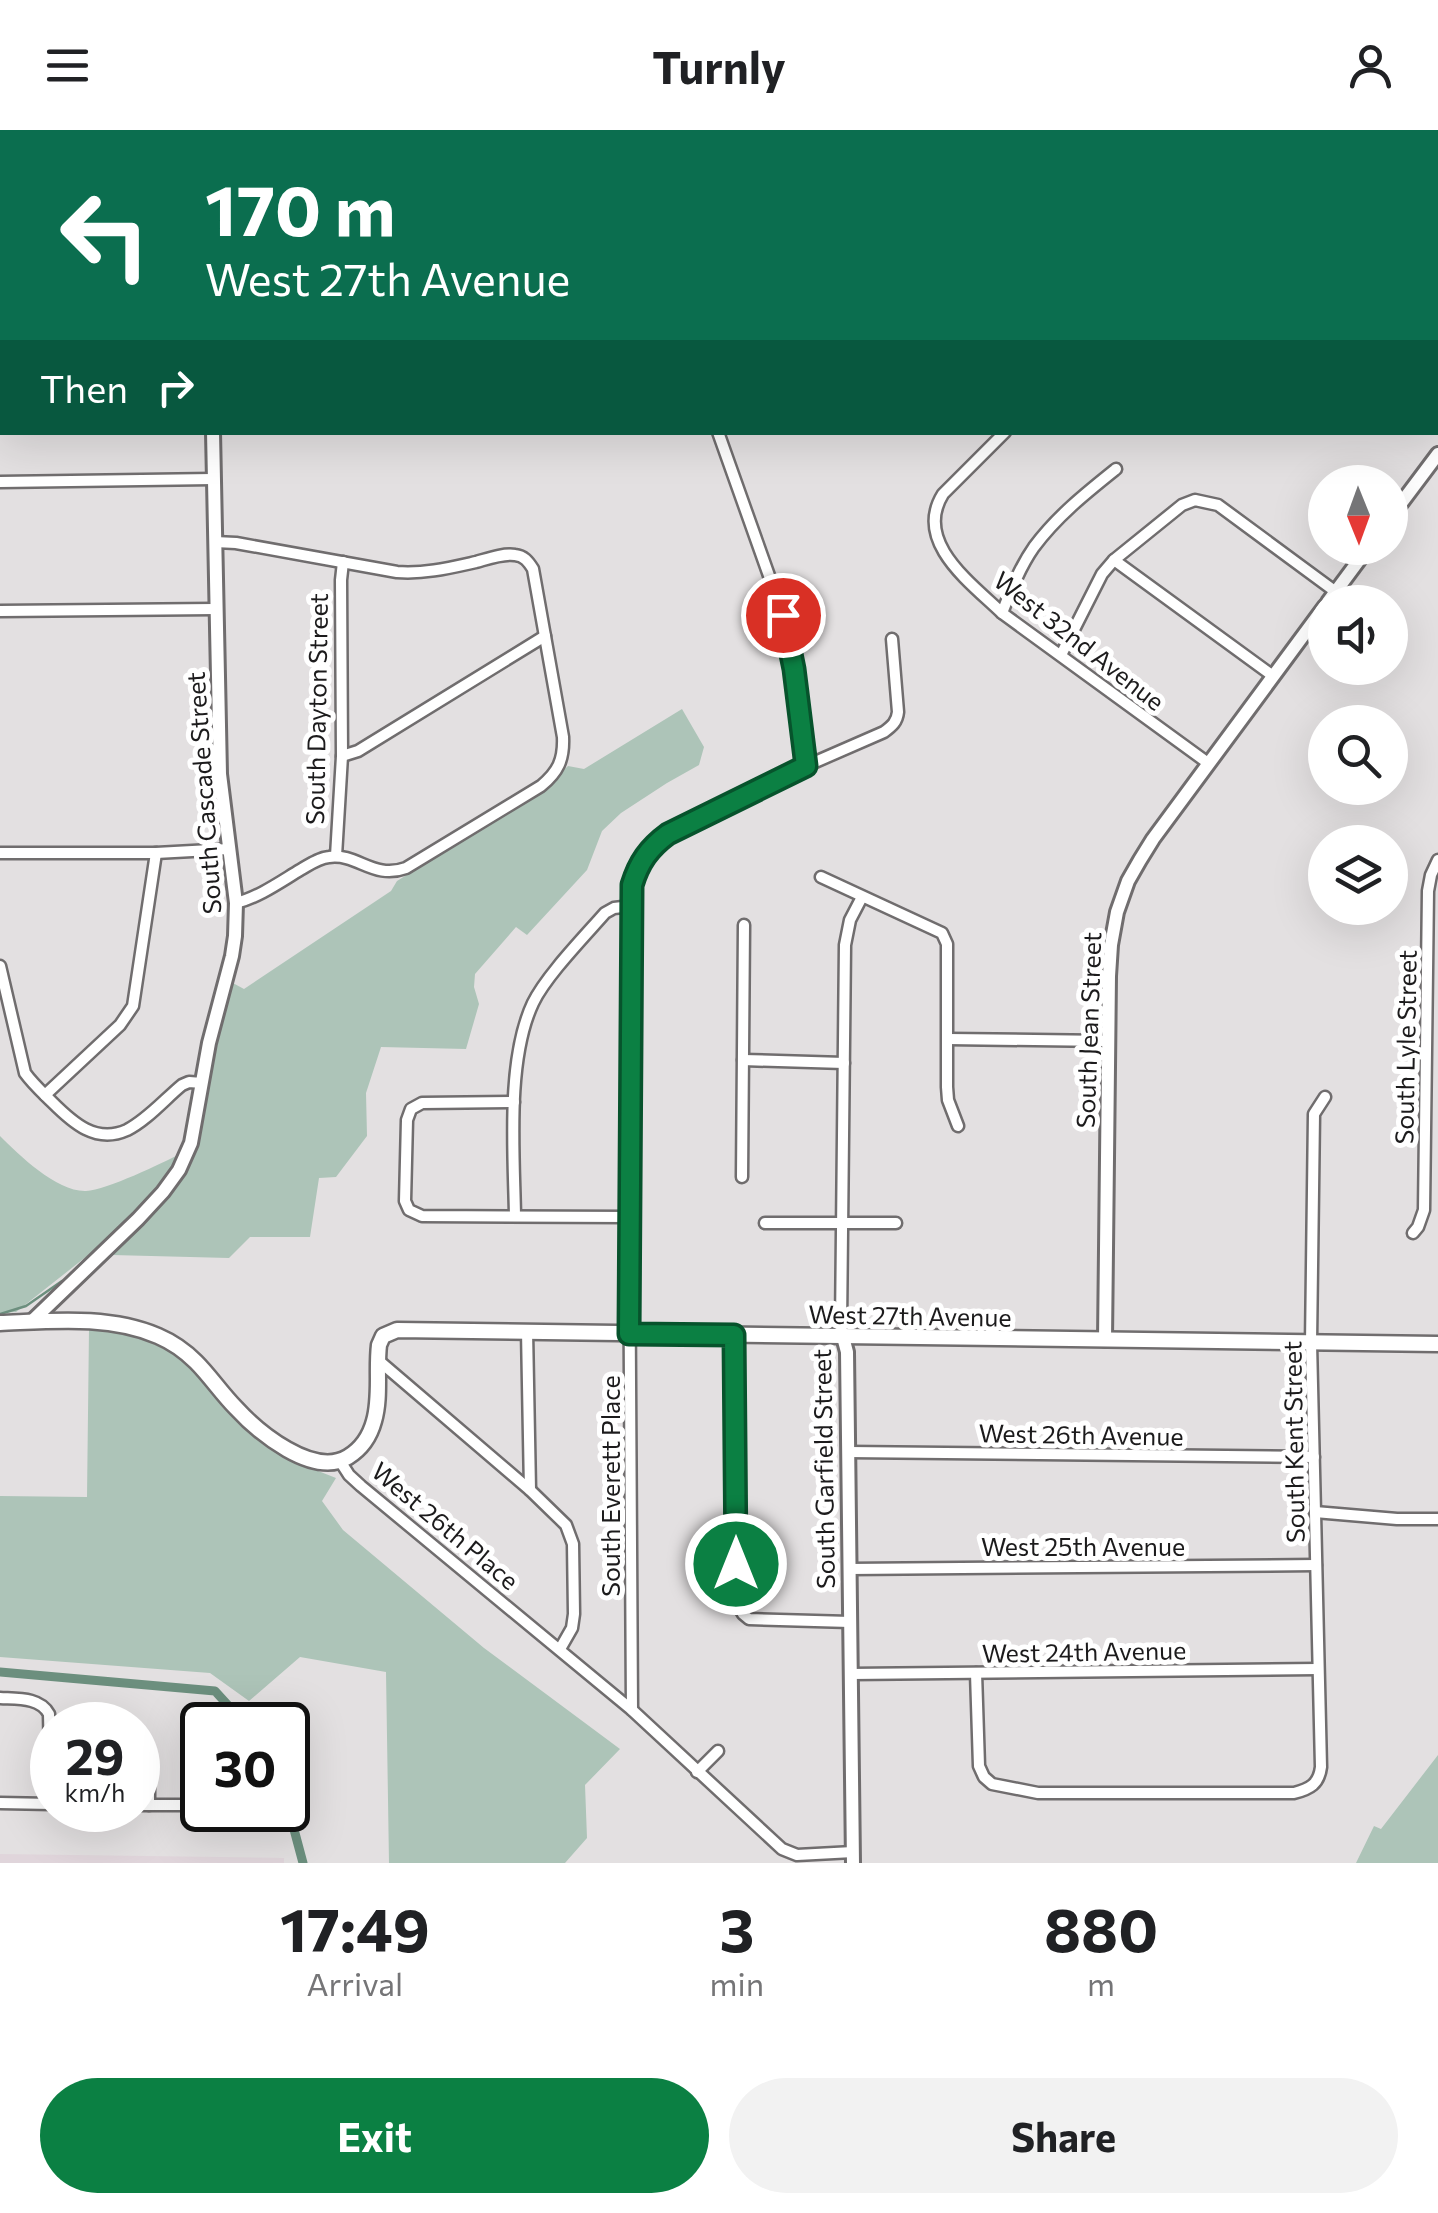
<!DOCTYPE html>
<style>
:root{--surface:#fff;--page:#f2f2f2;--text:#202124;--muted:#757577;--accent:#0b8043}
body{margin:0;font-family:Commissioner,sans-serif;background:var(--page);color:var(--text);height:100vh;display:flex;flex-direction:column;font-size:38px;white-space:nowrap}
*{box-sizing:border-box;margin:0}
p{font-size:32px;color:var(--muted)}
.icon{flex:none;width:55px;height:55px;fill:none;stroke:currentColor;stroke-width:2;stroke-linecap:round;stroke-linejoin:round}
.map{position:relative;height:1733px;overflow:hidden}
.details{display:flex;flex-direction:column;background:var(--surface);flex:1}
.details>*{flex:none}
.guide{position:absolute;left:0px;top:0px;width:1440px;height:305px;box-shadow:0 10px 40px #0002;background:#0b6e4f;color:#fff;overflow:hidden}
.needle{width:65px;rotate:179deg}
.controls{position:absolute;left:1308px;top:335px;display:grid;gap:20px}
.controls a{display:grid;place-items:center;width:100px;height:100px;border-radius:50%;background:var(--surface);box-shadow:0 10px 40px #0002;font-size:50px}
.speed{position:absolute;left:30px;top:1572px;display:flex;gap:20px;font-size:50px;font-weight:700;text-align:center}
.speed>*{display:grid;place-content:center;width:130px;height:130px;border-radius:50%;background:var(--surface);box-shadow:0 10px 40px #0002;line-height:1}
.speed small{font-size:25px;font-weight:400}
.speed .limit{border:5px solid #111;border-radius:15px;background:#fff;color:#111}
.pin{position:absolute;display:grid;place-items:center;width:85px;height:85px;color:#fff;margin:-42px;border:5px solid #fff;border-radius:50%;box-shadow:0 2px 10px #0007}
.me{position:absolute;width:110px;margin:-55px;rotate:0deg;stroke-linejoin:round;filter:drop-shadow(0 0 8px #0008)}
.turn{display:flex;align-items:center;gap:35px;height:210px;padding:0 40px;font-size:45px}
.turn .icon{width:130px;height:130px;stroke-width:2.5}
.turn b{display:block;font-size:70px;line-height:85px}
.then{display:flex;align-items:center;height:95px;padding:0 40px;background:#0003;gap:20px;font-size:38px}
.eta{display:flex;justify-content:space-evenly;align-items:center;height:170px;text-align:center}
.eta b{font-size:60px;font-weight:700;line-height:70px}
.button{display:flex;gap:20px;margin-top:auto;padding:20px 40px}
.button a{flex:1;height:115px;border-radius:60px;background:var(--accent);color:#fff;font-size:40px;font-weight:700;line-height:115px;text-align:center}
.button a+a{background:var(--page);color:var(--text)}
header{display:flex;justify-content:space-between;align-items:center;height:130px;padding:0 40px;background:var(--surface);font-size:45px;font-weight:700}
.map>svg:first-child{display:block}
.built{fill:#e0d5db}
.green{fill:#adc4b8}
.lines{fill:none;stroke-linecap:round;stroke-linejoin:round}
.stream{stroke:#6c8f7e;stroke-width:2.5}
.canal{stroke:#6c8f7e;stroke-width:9}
.minor-casing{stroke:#706d6e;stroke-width:15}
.tertiary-casing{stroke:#706d6e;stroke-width:18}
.secondary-casing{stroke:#706d6e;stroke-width:19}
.minor{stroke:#fff;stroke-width:10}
.tertiary{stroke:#fff;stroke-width:12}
.secondary{stroke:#fff;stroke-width:14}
.route-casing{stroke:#07532c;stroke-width:25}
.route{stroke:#0b8043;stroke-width:18}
.labels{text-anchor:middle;stroke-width:10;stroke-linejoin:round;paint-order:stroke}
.street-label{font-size:25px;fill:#1c1b1c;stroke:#fff}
</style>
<header><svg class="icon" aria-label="menu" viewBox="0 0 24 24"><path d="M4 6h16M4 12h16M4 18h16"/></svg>Turnly<svg class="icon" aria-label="person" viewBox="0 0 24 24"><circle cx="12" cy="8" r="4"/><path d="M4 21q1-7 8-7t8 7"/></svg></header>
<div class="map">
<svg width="1438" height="1733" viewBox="0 0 1438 1733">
<rect width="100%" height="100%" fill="#e3e0e1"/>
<path class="built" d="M0,1724L284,1728V1733H0Z"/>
<g class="green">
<path d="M682,579L704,617L699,635L667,653L621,683L602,701L587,740L527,805L516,797L475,844L474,857L479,874L466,919L381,917L366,963L367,1006L336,1047L319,1048L310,1107H250L229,1128L112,1125L174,1057L196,1015L218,899L231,852L244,859L391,761L397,751L544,659L568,636L584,639Z"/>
<path d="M0,1006C19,1025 57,1062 86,1061C107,1060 162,1033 182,1023L144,1073L87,1126L16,1182L0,1183Z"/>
<path d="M89,1199C128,1202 167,1213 195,1242C213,1261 228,1283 248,1300C273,1323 305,1336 336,1348L322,1371L343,1400L484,1518L620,1619L585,1655L587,1708L565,1733H389L386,1542L300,1527L249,1571L210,1543L0,1527V1366L87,1367Z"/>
<path d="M1438,1625V1733H1356L1374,1696L1381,1699Z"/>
</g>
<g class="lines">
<path class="stream" d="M0,1184L26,1176L62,1151"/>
<g class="canal">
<path d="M0,1542L215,1561L246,1595"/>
<path d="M288,1677L303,1733"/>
</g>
<defs>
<g id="minor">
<path d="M112,2L113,0"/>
<path d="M478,2V0"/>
<path d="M919,2L921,0"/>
<path d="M0,108L2,109"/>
<path d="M718,302L783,485L794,539L806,636"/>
<path d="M1005,302L943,364C913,412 971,453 1002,483L1208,633"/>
<path d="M0,352L213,349"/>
<path d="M215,412L236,413L397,442C425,444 449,438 476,432C487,429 503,423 515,425C524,426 528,431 533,439L563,607C564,630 558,642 541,656L406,738C373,750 358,723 329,727C318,728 309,735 300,740C280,752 259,767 236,773"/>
<path d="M1114,430L1273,546"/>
<path d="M0,481L215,479"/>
<path d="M1002,483C1011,460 1020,437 1034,417C1057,386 1086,363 1116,339"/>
<path d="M1061,525L1102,444L1114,430L1182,375L1195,370L1218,375L1336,462"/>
<path d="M342,626L358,621L545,506"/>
<path d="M0,723H156L229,719"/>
<path d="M336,726L342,626L341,450L343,432"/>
<path d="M821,747L942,803L947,814V957L948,970L958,996"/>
<path d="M0,836L25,943C33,954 42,962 52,972C73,993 96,1014 127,1000C147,990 165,969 182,955L189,952L202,953"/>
<path d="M948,909L1108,911"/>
<path d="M743,930L844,933"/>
<path d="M45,965L120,895L133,876L156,723"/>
<path d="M514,972L422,973L411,979L407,990L405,1071L409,1080L422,1086L629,1087"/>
<path d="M742,1047L744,795"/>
<path d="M515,1086C514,1024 506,930 533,873C546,846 584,807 605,783L614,778L631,776"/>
<path d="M765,1093H896"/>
<path d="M1413,1103L1418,1097L1424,1080L1428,761L1431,745L1438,730"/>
<path d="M527,1201L530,1360"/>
<path d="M734,1205L736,1472L743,1484L749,1489L850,1492"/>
<path d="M843,1207L841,1196L845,815L850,790L862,767"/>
<path d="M378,1230L530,1360L566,1395L573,1414L574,1484L572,1498L560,1519"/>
<path d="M848,1322L1314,1327"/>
<path d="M340,1331L349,1345L361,1356L632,1580L782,1719L797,1725L853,1722"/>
<path d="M1315,1382L1397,1389H1438"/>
<path d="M849,1439L1316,1435"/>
<path d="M976,1543L979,1636L984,1647L992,1654L1038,1663H1294C1310,1659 1319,1654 1321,1637L1311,1213L1314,984L1325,967"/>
<path d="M851,1544L1318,1539"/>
<path d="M0,1568C17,1569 40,1567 49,1584L51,1674"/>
<path d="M632,1580L629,1087L631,755C639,732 649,718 668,704L806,636L884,602C892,596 897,592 898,582L892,509"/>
<path d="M697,1642L718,1621"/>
<path d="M0,1673L52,1674"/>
<path d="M138,1675H183L199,1665"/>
<path d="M149,1675V1619"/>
</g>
<g id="tertiary">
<path d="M1114,0L1117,2"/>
<path d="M268,2L269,0"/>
<path d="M1390,388L1438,324"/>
<path d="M1328,472L1368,418"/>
<path d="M31,1192L138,1089L163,1062L179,1040L191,1013L209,913L232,826L235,806L236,773L220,644L213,302"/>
<path d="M843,1207L847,1222L853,1733"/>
<path d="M1105,1210L1109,846L1111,815L1117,782L1128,751L1140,730L1153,709L1325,476"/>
</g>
<path id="secondary" d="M0,1193C52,1191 109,1185 158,1206C172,1212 185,1221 196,1232C210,1246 222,1264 236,1278C258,1302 313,1348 348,1327C361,1319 370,1306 374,1291C381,1267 376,1240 379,1215L383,1206L397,1200L1438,1214"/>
</defs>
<use href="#minor" class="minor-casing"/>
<use href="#tertiary" class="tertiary-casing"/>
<use href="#secondary" class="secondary-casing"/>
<use href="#minor" class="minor"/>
<use href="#tertiary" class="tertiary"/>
<use href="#secondary" class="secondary"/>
</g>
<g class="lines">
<defs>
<path id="route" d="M736,1434L734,1205L629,1204L632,755C639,732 649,718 668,704L806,636L794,539L783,485"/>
</defs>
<use href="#route" class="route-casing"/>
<use href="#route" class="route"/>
</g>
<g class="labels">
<g class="street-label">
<text transform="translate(1079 511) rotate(38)" y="9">West 32nd Avenue</text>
<text transform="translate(317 579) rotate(-89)" y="9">South Dayton Street</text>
<text transform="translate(204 663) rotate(-94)" y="9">South Cascade Street</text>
<text transform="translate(1089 900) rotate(-88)" y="9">South Jean Street</text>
<text transform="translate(1406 917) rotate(-89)" y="9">South Lyle Street</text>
<text transform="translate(910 1186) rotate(1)" y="9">West 27th Avenue</text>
<text transform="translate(1081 1305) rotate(1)" y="9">West 26th Avenue</text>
<text transform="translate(1294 1312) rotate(-91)" y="9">South Kent Street</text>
<text transform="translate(824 1339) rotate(-91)" y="9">South Garfield Street</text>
<text transform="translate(611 1356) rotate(-90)" y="9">South Everett Place</text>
<text transform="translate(445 1396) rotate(40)" y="9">West 26th Place</text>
<text x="1083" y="1426">West 25th Avenue</text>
<text transform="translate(1084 1522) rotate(-1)" y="9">West 24th Avenue</text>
</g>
</g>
</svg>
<div class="controls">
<a><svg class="needle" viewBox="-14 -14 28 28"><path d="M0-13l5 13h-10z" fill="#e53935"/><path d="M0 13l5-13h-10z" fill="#757577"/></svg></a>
<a><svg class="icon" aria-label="sound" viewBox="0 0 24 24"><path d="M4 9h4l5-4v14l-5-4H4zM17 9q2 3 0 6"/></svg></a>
<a><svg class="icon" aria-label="search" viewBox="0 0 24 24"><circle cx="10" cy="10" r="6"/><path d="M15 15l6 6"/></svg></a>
<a><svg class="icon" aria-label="layers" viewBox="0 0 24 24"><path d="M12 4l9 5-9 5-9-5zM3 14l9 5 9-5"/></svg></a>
</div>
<div class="speed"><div>29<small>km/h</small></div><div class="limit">30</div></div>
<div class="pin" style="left:783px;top:485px;background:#d93025"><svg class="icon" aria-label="arrive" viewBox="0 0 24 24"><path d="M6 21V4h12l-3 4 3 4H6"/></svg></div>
<svg class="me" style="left:736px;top:1434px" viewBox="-20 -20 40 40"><circle r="17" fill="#0b8043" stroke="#fff" stroke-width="3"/><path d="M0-11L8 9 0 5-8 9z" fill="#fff"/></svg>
<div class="guide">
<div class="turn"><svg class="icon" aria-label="left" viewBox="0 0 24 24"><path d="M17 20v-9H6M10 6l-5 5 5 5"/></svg><div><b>170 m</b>West 27th Avenue</div></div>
<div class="then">Then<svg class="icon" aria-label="right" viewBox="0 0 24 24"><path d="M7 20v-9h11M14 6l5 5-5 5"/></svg></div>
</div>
</div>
<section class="details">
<div class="eta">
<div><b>17:49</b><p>Arrival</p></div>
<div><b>3</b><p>min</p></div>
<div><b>880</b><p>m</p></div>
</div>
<div class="button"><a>Exit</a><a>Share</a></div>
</section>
